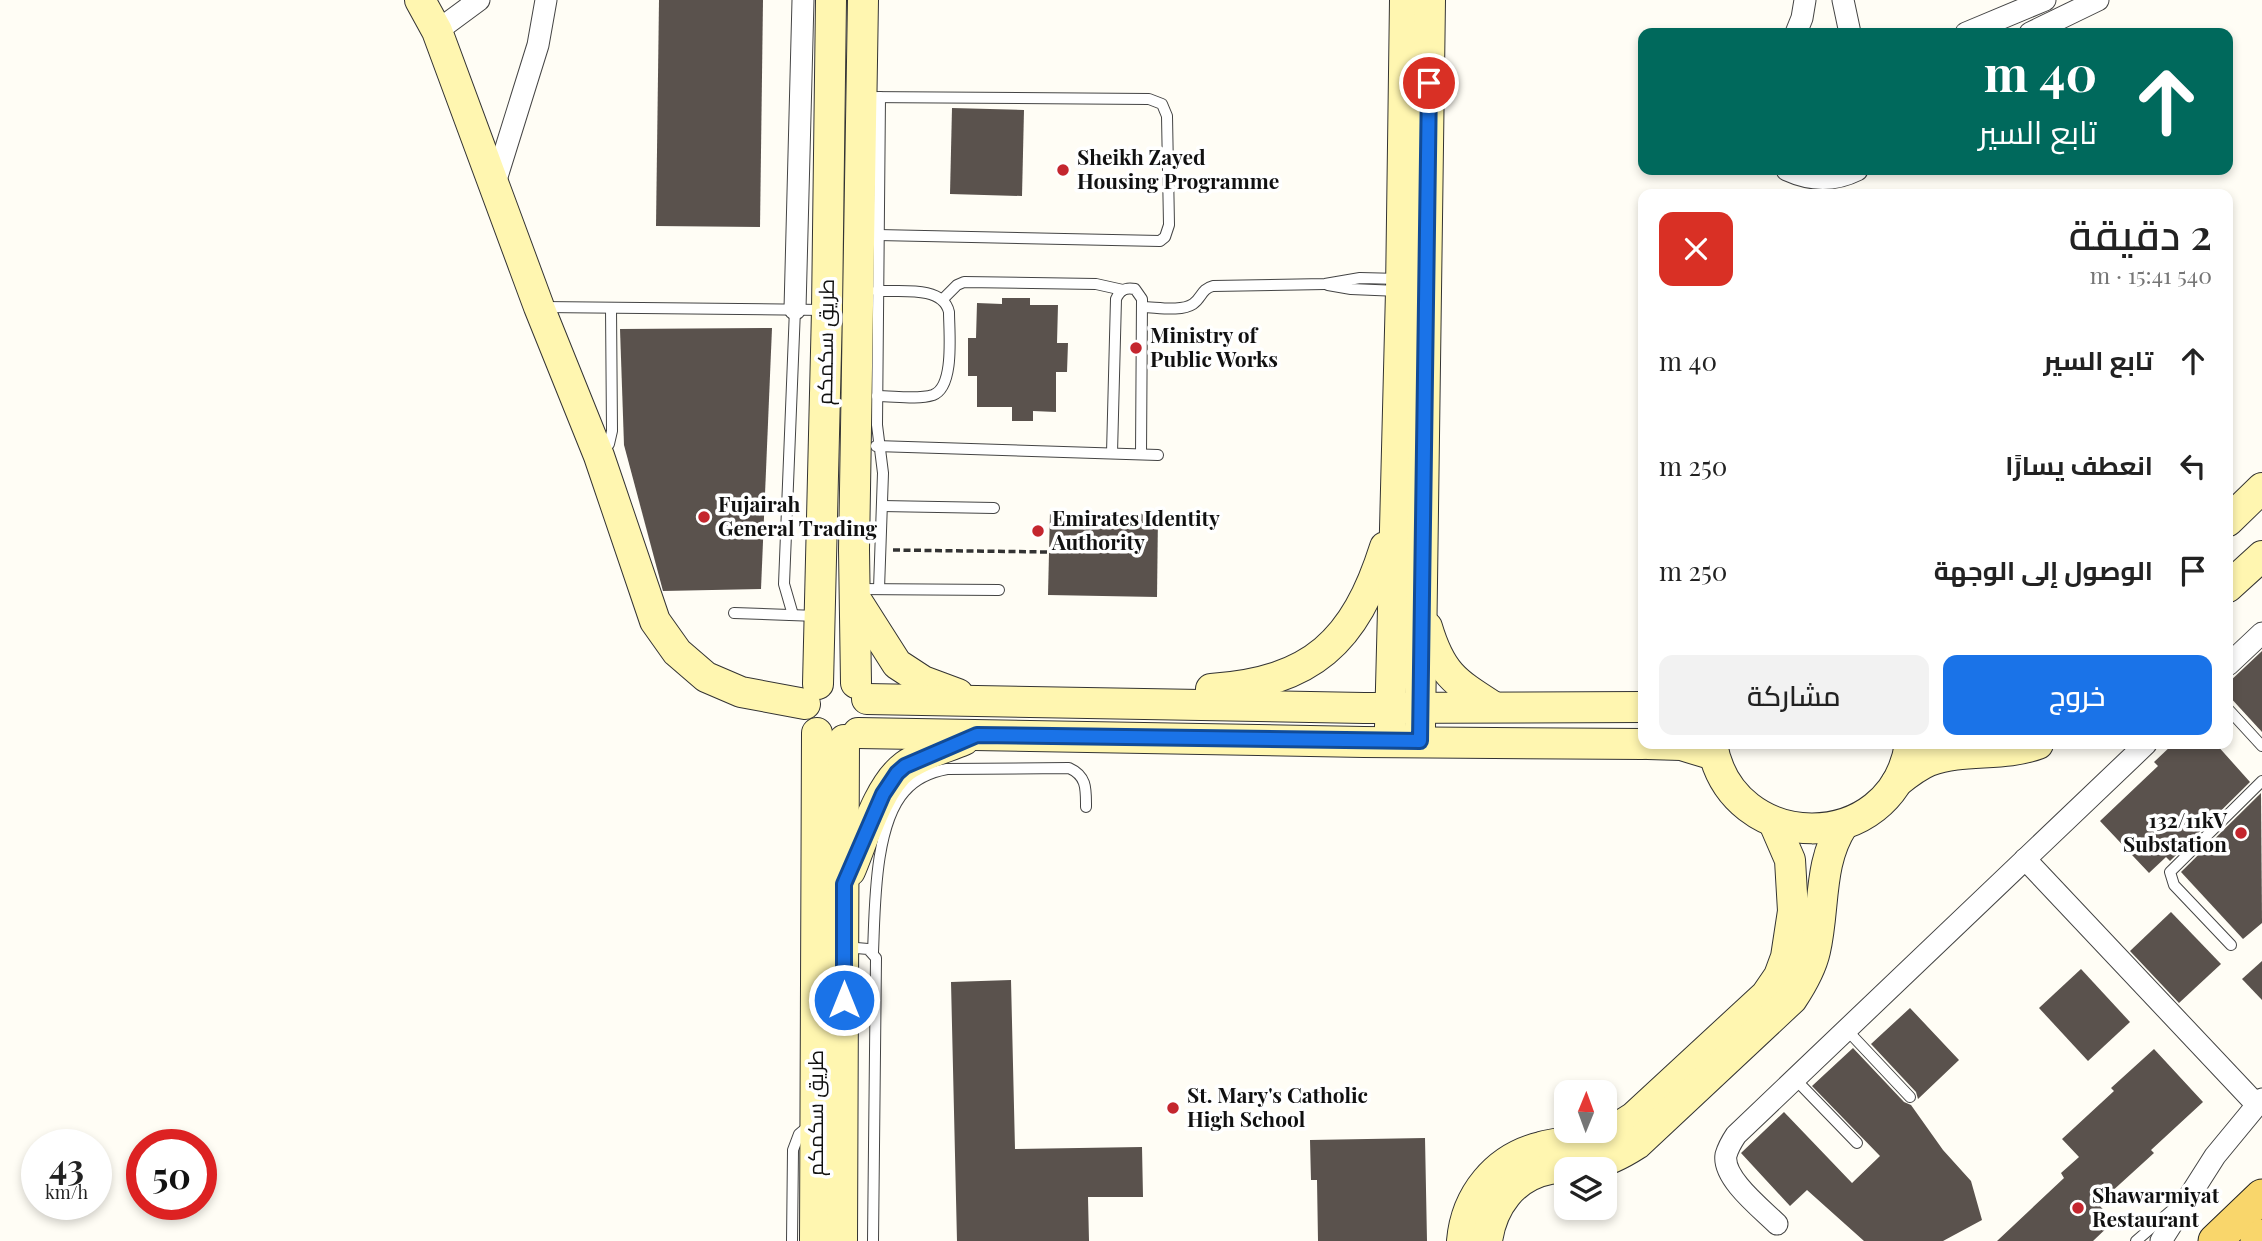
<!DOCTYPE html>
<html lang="ar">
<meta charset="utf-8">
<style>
:root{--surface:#fff;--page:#f2f2f2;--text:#222;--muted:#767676;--accent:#1a73e8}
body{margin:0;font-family:"Playfair Display",Cairo,serif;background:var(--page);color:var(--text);direction:rtl;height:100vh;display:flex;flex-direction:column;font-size:26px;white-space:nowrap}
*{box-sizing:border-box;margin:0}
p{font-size:23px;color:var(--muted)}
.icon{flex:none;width:38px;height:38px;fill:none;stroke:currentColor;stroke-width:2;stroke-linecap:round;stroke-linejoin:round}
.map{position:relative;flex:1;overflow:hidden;direction:ltr}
.panel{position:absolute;left:1638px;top:189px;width:595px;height:560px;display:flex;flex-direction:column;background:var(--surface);border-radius:14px;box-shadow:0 4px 10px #0003;direction:rtl}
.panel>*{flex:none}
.guide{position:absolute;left:1638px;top:28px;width:595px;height:147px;border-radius:14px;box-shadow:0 4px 10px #0003;direction:rtl;background:#00695c;color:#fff;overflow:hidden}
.needle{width:46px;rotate:1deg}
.controls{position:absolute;left:1554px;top:1080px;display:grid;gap:14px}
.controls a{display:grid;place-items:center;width:63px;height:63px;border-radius:14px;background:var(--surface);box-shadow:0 4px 10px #0003;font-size:35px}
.speed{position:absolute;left:21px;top:1129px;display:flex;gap:14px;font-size:35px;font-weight:700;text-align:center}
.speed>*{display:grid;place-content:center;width:91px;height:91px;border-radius:50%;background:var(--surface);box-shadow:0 4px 10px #0003;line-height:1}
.speed small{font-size:18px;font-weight:400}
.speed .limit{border:10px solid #d22;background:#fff;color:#111}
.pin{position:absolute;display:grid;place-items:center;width:60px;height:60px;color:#fff;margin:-30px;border:4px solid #fff;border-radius:50%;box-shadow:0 2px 7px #0007}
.me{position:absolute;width:77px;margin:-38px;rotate:0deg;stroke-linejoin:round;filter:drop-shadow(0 0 5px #0008)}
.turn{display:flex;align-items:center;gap:24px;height:147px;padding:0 21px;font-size:32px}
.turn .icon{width:91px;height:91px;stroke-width:2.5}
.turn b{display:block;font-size:49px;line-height:60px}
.round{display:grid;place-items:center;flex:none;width:74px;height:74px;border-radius:14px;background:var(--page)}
.summary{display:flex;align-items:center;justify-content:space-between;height:119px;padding:0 21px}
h1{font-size:42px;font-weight:600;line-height:52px}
.button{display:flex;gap:14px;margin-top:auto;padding:14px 21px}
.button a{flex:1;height:80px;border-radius:14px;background:var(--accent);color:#fff;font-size:28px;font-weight:600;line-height:80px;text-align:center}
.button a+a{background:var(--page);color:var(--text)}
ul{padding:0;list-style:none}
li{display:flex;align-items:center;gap:21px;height:105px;padding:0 21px}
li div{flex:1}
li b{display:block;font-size:26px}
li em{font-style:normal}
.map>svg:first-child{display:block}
.building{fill:#5a524d}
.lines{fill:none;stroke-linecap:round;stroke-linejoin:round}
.lane-casing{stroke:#444;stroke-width:12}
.street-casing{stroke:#444;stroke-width:23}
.secondary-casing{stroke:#333;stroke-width:32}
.primary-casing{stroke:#222;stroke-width:35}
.path{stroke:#333;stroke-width:3.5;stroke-dasharray:7 3.5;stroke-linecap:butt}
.lane{stroke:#fff;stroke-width:10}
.street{stroke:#fff;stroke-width:21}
.secondary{stroke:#fff6b0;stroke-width:30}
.primary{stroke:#f9d66b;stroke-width:33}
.route-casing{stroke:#114b97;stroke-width:18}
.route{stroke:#1a73e8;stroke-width:12}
.poi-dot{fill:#c4262e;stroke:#fff;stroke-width:2.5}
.labels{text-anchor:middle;stroke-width:7;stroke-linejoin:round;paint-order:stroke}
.poi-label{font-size:21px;font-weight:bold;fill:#111;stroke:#fff;text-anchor:start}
.street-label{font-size:21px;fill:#111;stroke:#fff}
</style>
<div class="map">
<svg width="2262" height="1241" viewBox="0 0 2262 1241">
<rect width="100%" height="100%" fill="#fffdf5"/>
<g class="building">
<path d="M659,0H763L760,227L656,226Z"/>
<path d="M952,108L1024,110L1022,196L950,194Z"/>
<path d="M1002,298H1030V305H1058L1057,343H1068L1067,372H1056V412L1033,411V421H1012V407H977V376H968V338H976L977,303L1002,304Z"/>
<path d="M772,328L761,589L663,591L624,445L620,329Z"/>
<path d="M1050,512L1158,514L1157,597L1048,595Z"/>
<path d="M2262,651V732L2228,695V683Z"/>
<path d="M2173,744H2216L2250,782L2170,861L2166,857L2149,873L2100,821L2158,766L2154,762Z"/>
<path d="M2261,793L2262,923L2243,939L2181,872Z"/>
<path d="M2171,912L2221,964L2179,1003L2130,951Z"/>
<path d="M2262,961V1000L2242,979Z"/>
<path d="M2081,969L2130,1022L2088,1061L2039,1008Z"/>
<path d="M1011,980L1015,1149L1142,1147L1143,1197H1088L1089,1241H957L951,982Z"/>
<path d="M1910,1008L1959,1060L1918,1099L1916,1092L1871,1044Z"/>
<path d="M1853,1048L1904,1102L1911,1105L1943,1150L1971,1181L1982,1220L1943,1241H1864L1807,1190L1790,1206L1741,1153L1784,1112L1852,1183L1880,1156L1812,1086Z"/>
<path d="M2154,1049L2203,1102L2151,1150L2154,1153L2098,1204L2114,1221L2093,1241H1997L2064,1178L2061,1173L2079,1157L2062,1139L2114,1091L2111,1088Z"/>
<path d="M1425,1138L1427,1241H1318L1317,1180H1311L1310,1140Z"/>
</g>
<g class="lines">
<defs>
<g id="lane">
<path d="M863,97L1149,99L1162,104L1167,116L1169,225L1165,237L1160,241L878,235"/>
<path d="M1328,285L1351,289L1399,291"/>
<path d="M877,291C899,292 943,285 949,312C949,332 955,387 933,395C917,400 895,396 877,396"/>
<path d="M943,299L957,285L964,282L1096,284L1123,290"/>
<path d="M543,307L824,310"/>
<path d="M1143,307C1156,307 1181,312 1193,304C1202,298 1201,289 1213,286L1325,284L1360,278L1400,279"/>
<path d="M876,446L1158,455"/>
<path d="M602,453L609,444L612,431L611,308"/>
<path d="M1112,453L1116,299C1120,290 1125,287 1135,289L1142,299L1141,454"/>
<path d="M882,506L994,508"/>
<path d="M856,589L999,590"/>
<path d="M879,589L883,473L877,425L880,97"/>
<path d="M734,613L817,616"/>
<path d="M793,615L784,584L795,309"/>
<path d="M2228,709L2262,746"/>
<path d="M2231,945L2174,885L2170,872L2262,781"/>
<path d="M845,947L868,949L876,958L873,1241"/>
<path d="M873,952C875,908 874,825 905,791C916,778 931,772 947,769L1069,768C1087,776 1086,789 1086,807"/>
<path d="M1846,1029L1910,1097"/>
<path d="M1795,1079L1857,1143"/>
<path d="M792,1241L793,1150L799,1134L811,1124"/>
<path d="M2136,1241L2173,1209"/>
</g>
<g id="street">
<path d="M1843,0L1850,33"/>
<path d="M437,31L479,0"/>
<path d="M1796,33L1802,18L1805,0"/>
<path d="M1966,33L2045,0"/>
<path d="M2030,33L2098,0"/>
<path d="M1787,170C1811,181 1833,182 1857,170"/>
<path d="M495,183L538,45L546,0"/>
<path d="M795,309L803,0"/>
<path d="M2228,665L2262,633"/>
<path d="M2025,859L2257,1105"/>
<path d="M1777,1224C1762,1209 1722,1178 1726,1155C1728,1148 1732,1141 1736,1135L2146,744"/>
<path d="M2161,1241L2215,1156L2262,1099"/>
</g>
<g id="secondary">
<path d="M420,0L437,31L539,307L599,456L655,621L677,652L706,677L741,692L805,704"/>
<path d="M2228,521L2262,488"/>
<path d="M2228,587L2262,556"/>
<path d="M855,598L897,664L923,681L958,694"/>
<path d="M1427,627C1441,674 1455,682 1494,707"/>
<path d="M856,683L854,550L863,0"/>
<path d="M818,684L827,310L831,0"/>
<path d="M1211,689C1312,682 1355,642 1385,547"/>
<path d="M867,699L1364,708L1643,707"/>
<path d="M1390,727L1401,291L1405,0"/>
<path d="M1420,728L1430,0"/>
<path d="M858,733L1364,742L1643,744"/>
<path d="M1648,744L1681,745L1714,755"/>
<path d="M1712,744C1731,856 1893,857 1910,744"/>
<path d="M1897,782C1907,774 1917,766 1929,761C1964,748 2003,757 2038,744"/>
<path d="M850,871C863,841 878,786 905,766C922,754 945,748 964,740"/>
<path d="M815,1241L817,733"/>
<path d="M842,1241L844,740"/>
<path d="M1462,1241C1466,1195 1496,1158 1541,1147C1562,1141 1585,1142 1605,1133C1615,1129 1625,1123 1634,1117L1766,995L1779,976L1786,957L1793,911L1790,860L1774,823"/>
<path d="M1487,1241C1492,1206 1513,1176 1550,1169C1564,1166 1579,1167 1593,1164C1609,1161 1623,1153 1637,1144L1792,999C1802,984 1811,969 1815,951C1825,908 1818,863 1843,825"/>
</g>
<g id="primary">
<path d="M2215,1241L2262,1196"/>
<path d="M2257,1241L2262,1236"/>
</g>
</defs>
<use href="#lane" class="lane-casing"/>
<use href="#street" class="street-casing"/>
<use href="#secondary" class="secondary-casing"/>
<use href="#primary" class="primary-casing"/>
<path class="path" d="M893,550L1049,552"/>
<use href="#lane" class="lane"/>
<use href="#street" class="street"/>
<use href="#secondary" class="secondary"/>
<use href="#primary" class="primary"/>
</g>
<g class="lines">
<defs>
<path id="route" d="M844,1000V884L883,794L897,773L905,766L977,735L1420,741L1429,83"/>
</defs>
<use href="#route" class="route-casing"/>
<use href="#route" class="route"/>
</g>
<g class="poi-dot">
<circle cx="1063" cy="170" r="7"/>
<circle cx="1136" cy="348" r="7"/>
<circle cx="704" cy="517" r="7"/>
<circle cx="1038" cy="531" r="7"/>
<circle cx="2241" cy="833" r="7"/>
<circle cx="1173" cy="1108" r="7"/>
<circle cx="2078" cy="1208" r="7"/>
</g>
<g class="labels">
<g class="poi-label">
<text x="1077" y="165">Sheikh Zayed<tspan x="1077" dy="24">Housing Programme</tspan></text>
<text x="1150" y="343">Ministry of<tspan x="1150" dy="24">Public Works</tspan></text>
<text x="718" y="512">Fujairah<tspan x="718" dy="24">General Trading</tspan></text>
<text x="1052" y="526">Emirates Identity<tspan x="1052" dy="24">Authority</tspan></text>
<text x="2227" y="828" text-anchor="end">132/11kV<tspan x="2227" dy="24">Substation</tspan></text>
<text x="1187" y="1103">St. Mary's Catholic<tspan x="1187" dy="24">High School</tspan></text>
<text x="2092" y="1203">Shawarmiyat<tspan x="2092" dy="24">Restaurant</tspan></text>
</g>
<g class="street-label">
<text transform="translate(826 342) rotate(-89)" y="7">طريق سكمكم</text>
<text transform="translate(816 1113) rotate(-90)" y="7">طريق سكمكم</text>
</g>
</g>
</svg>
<div class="controls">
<a><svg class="needle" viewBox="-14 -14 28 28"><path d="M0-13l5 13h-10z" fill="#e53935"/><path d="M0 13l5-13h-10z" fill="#767676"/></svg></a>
<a><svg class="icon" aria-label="layers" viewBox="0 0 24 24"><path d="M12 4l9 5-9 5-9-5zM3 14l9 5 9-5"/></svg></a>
</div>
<div class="speed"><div>43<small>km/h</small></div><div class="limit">50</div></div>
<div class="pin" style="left:1429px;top:83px;background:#d93025"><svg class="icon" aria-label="arrive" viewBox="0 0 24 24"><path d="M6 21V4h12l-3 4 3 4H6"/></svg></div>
<svg class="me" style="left:844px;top:1000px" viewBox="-20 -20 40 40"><circle r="17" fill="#1a73e8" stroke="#fff" stroke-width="3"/><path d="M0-11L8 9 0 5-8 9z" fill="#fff"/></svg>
<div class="guide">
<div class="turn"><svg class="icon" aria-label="ahead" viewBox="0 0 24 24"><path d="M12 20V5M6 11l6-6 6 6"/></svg><div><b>40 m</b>تابع السير</div></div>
</div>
<section class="panel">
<div class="summary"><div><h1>2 دقيقة</h1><p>540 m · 15:41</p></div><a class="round" style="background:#d93025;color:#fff"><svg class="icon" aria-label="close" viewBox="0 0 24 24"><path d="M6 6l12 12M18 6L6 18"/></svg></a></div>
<ul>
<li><svg class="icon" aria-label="ahead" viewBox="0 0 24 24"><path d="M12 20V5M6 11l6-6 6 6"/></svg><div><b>تابع السير</b></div><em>40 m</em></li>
<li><svg class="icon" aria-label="left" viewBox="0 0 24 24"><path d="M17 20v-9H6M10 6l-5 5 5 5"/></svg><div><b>انعطف يسارًا</b></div><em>250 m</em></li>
<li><svg class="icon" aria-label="arrive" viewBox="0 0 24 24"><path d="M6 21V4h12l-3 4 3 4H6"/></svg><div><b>الوصول إلى الوجهة</b></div><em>250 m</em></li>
</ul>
<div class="button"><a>خروج</a><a>مشاركة</a></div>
</section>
</div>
